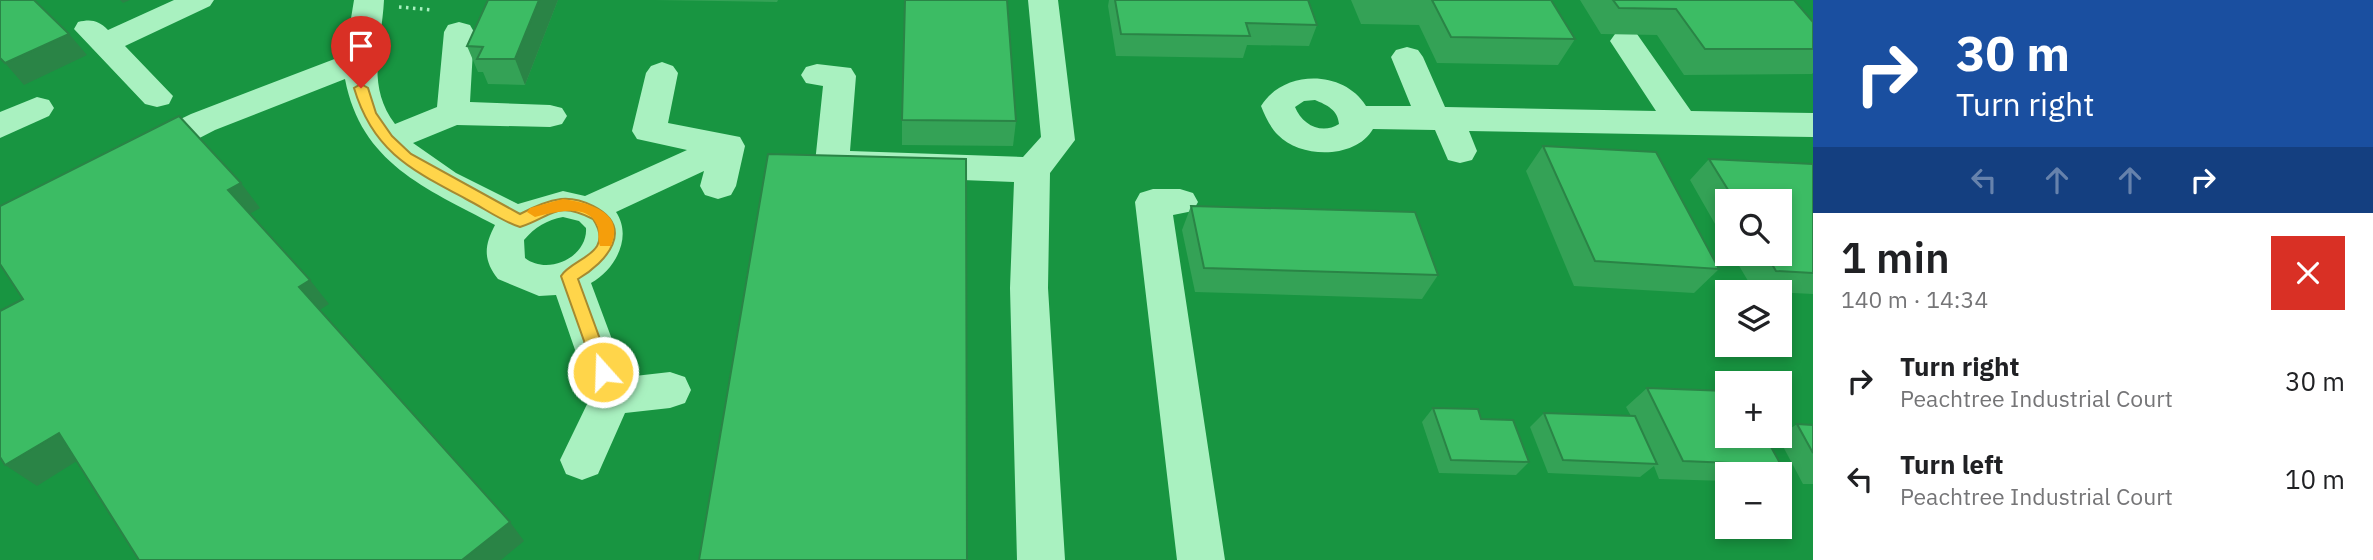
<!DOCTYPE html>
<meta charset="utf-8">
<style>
:root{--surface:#fff;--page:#f2f2f2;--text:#202124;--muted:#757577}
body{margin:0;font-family:"IBM Plex Sans",sans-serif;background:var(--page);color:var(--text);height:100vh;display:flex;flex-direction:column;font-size:26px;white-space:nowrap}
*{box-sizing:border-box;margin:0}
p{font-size:23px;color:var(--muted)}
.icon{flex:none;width:38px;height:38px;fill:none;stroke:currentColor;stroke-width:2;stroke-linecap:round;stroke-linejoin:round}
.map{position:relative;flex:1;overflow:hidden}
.details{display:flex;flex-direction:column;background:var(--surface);width:560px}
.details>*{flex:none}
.hud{background:#1a4fa0;color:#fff;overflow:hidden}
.fabs{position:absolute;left:1715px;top:189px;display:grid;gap:14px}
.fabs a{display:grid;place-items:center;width:77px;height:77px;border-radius:0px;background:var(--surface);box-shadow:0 4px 10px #0003;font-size:35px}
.pin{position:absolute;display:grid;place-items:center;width:60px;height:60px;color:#fff;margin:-72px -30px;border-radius:50% 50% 50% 0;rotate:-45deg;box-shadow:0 0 7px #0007}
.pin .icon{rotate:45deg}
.me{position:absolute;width:77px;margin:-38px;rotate:340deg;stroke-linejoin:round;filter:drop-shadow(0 0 5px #0008)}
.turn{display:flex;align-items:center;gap:24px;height:147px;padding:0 28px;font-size:32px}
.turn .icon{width:91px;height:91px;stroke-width:2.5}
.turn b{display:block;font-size:49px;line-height:60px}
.lanes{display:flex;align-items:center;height:66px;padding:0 28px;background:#0003;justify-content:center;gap:35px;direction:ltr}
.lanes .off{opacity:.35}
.round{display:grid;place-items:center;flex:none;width:74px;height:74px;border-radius:0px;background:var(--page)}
.overview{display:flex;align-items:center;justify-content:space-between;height:119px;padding:0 28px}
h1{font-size:42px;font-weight:600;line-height:52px}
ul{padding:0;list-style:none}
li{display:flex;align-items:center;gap:21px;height:98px;padding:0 28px}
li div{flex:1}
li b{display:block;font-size:26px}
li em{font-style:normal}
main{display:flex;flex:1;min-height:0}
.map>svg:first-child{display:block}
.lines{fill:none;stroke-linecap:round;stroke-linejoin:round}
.path{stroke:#a9f1c0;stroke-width:3.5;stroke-dasharray:2.5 4.5;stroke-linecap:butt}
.minor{fill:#a9f1c0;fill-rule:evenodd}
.wall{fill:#34a256}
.shaded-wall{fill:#2a8446}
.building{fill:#3cbc64;stroke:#2a8446;stroke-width:2}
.route{fill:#ffd54a;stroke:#a68a30;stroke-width:2}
.slow{fill:#f59e0b}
</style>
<main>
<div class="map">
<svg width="1813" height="560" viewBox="0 0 1813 560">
<rect width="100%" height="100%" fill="#189541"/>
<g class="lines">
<path class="path" d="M399,7L433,10"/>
<g class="minor">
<path d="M174,0H214L210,6L125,46L173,96L169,104L157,107L145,104L74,29L78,22C91,19 98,20 108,30Z"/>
<path d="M354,0H384C382,43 365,85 395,124L437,107L444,32L448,25L459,22L470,25L474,32L470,102L550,105L562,108L567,116L562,124L550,127L457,125L413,143L456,173L518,204L563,191L585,196L687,150L637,139L632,131L646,73L651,66L662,62L673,66L678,73L668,123L740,137L745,146L736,186L731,195L718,199L705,195L700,186L704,171L616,212C633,237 615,270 591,283L626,377L670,372L685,377L691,390L685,403L670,408L625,413L598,474L582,480L566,474L560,460L591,396L556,295L539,296L498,279C483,260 484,246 495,225C425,188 361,163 345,79L215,130L157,160L145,163L133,160L128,151L133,142L191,114L345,55ZM563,217L579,221L586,228C588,257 548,276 525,258L524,240C535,227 547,220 563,217Z"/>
<path d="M1028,0H1058L1075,140L1050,173L1048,288L1065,560H1017L1010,288L1014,182L832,175L820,172L815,163L823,86L806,83L801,75L806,67L817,64L851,68L856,76L850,151L1023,157L1041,137Z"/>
<path d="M1626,31L1637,34L1691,111L1813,113V137L1469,131L1477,151L1472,160L1460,163L1448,160L1435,130L1373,129C1356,159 1301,159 1278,135C1270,127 1265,116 1261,106C1283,70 1343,69 1366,106H1411L1391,57L1396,50L1407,47L1418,50L1423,57L1445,107L1656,111L1610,41L1615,34ZM1315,100C1327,105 1338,110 1339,124C1322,135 1302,125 1295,107L1304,101Z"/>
<path d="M37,97L49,100L54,108L49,116L0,138V112Z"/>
<path d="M1153,189H1180L1193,193L1198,202L1193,211L1173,215L1225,560H1177L1135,202L1140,193Z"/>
</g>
</g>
<g class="wall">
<path d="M558,0L525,85L488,84L483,72H478L467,46Z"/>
<path d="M654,0H778L777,2Z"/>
<path d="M1109,0H1308L1317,25L1309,46L1247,45L1243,58L1116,56L1108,6Z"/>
<path d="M1351,0H1551L1575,39L1558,65L1437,63L1419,25L1361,24Z"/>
<path d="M1580,0H1794L1813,22V73L1812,74L1684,75L1657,35L1601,34Z"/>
<path d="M902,120L1016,121L1013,146L902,145Z"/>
<path d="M1543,146L1719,269L1694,293L1574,286L1526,171Z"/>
<path d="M1709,159L1813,164V294L1754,291L1732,254H1780V201H1727V245L1690,180Z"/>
<path d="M1191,206L1438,275L1422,299L1195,292L1182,230Z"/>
<path d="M1647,388L1781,465L1767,474H1727V481L1659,479L1654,466L1640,477L1548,473L1530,427L1544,413L1631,416L1626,407Z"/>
<path d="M1433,408L1481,419L1529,462L1516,475L1439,473L1422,422Z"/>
<path d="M1797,424L1813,425V484H1803L1778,437Z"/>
</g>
<g class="shaded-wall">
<path d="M120,0H130L123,3Z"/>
<path d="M539,0H558L525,85L515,59Z"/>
<path d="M69,34L87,55L24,85L5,63Z"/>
<path d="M241,183L260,208L248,215L228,190Z"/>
<path d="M310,280L329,304L318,311L299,287Z"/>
<path d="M59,433L88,454L37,486L5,465Z"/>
<path d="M510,522L524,541L501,560H462Z"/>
</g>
<g class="building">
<path d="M0,0H34L69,34L5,63L0,58Z"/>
<path d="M488,0H539L515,59H477L483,47L467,46Z"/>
<path d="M905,0H1007L1016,121L902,120Z"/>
<path d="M1115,0H1308L1317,25L1246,23L1250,36L1121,34Z"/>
<path d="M1432,0H1551L1575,39L1451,37Z"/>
<path d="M1613,0H1794L1813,22V49H1705L1676,9L1619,8Z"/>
<path d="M179,116L241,183L228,190L310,280L299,287L510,522L462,560H139L59,433L5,465L0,457V311L23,299L0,264V206Z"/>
<path d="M1543,146L1656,152L1719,269L1595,261Z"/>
<path d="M768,154L966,159L967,560H699Z"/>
<path d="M1709,159L1813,164V273L1776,271L1766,254H1780V201H1735Z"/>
<path d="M1191,206L1415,212L1438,275L1204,268Z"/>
<path d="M1647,388L1727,391V436H1765L1781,465L1683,461Z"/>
<path d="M1433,408L1478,409L1481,419L1513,420L1529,462L1451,460Z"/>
<path d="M1544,413L1635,416L1657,464L1563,460Z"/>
<path d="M1797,424L1813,425V453Z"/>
</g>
<path class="route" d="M361,84L368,88L376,113L392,136L411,154L520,214C533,207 546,201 561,199C572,198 583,201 593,206C636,228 607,262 578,279L612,372L609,377L603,379L597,377L595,372L561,276C572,258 616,254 593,219C556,200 553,216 520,227C501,221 484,208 466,199C412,170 373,152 354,88Z"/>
<path class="slow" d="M563,199C588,203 626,211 611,246H600C597,239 600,231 597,225C587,202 552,213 535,217L527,212L530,208Z"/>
</svg>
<div class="fabs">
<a><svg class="icon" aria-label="search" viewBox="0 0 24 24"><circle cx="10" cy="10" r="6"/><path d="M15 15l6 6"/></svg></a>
<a><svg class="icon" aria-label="layers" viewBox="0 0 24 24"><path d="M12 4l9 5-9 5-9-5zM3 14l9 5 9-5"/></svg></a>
<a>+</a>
<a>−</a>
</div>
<div class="pin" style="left:361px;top:88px;background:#d93025"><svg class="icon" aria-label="arrive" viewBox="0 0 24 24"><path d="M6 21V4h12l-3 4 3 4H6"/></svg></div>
<svg class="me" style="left:603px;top:372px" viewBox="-20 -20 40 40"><circle r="17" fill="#ffd54a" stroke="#fff" stroke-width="3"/><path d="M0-11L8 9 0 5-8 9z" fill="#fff"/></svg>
</div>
<section class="details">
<div class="hud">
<div class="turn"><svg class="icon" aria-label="right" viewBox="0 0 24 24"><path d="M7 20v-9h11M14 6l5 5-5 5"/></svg><div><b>30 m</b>Turn right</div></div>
<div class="lanes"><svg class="icon off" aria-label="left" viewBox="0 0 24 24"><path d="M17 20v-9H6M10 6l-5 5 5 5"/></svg><svg class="icon off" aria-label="ahead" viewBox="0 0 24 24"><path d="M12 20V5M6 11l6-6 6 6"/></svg><svg class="icon off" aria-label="ahead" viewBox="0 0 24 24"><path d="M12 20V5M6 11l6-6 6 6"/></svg><svg class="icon" aria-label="right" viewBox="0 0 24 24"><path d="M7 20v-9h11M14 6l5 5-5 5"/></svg></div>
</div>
<div class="overview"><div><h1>1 min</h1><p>140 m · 14:34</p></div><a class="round" style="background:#d93025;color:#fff"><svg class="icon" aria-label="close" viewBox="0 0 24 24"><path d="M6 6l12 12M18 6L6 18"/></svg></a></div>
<ul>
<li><svg class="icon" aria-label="right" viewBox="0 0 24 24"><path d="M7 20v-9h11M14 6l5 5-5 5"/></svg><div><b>Turn right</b><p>Peachtree Industrial Court</p></div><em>30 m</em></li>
<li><svg class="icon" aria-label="left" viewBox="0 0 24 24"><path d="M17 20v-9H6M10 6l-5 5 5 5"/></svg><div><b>Turn left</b><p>Peachtree Industrial Court</p></div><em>10 m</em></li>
</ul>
</section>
</main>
